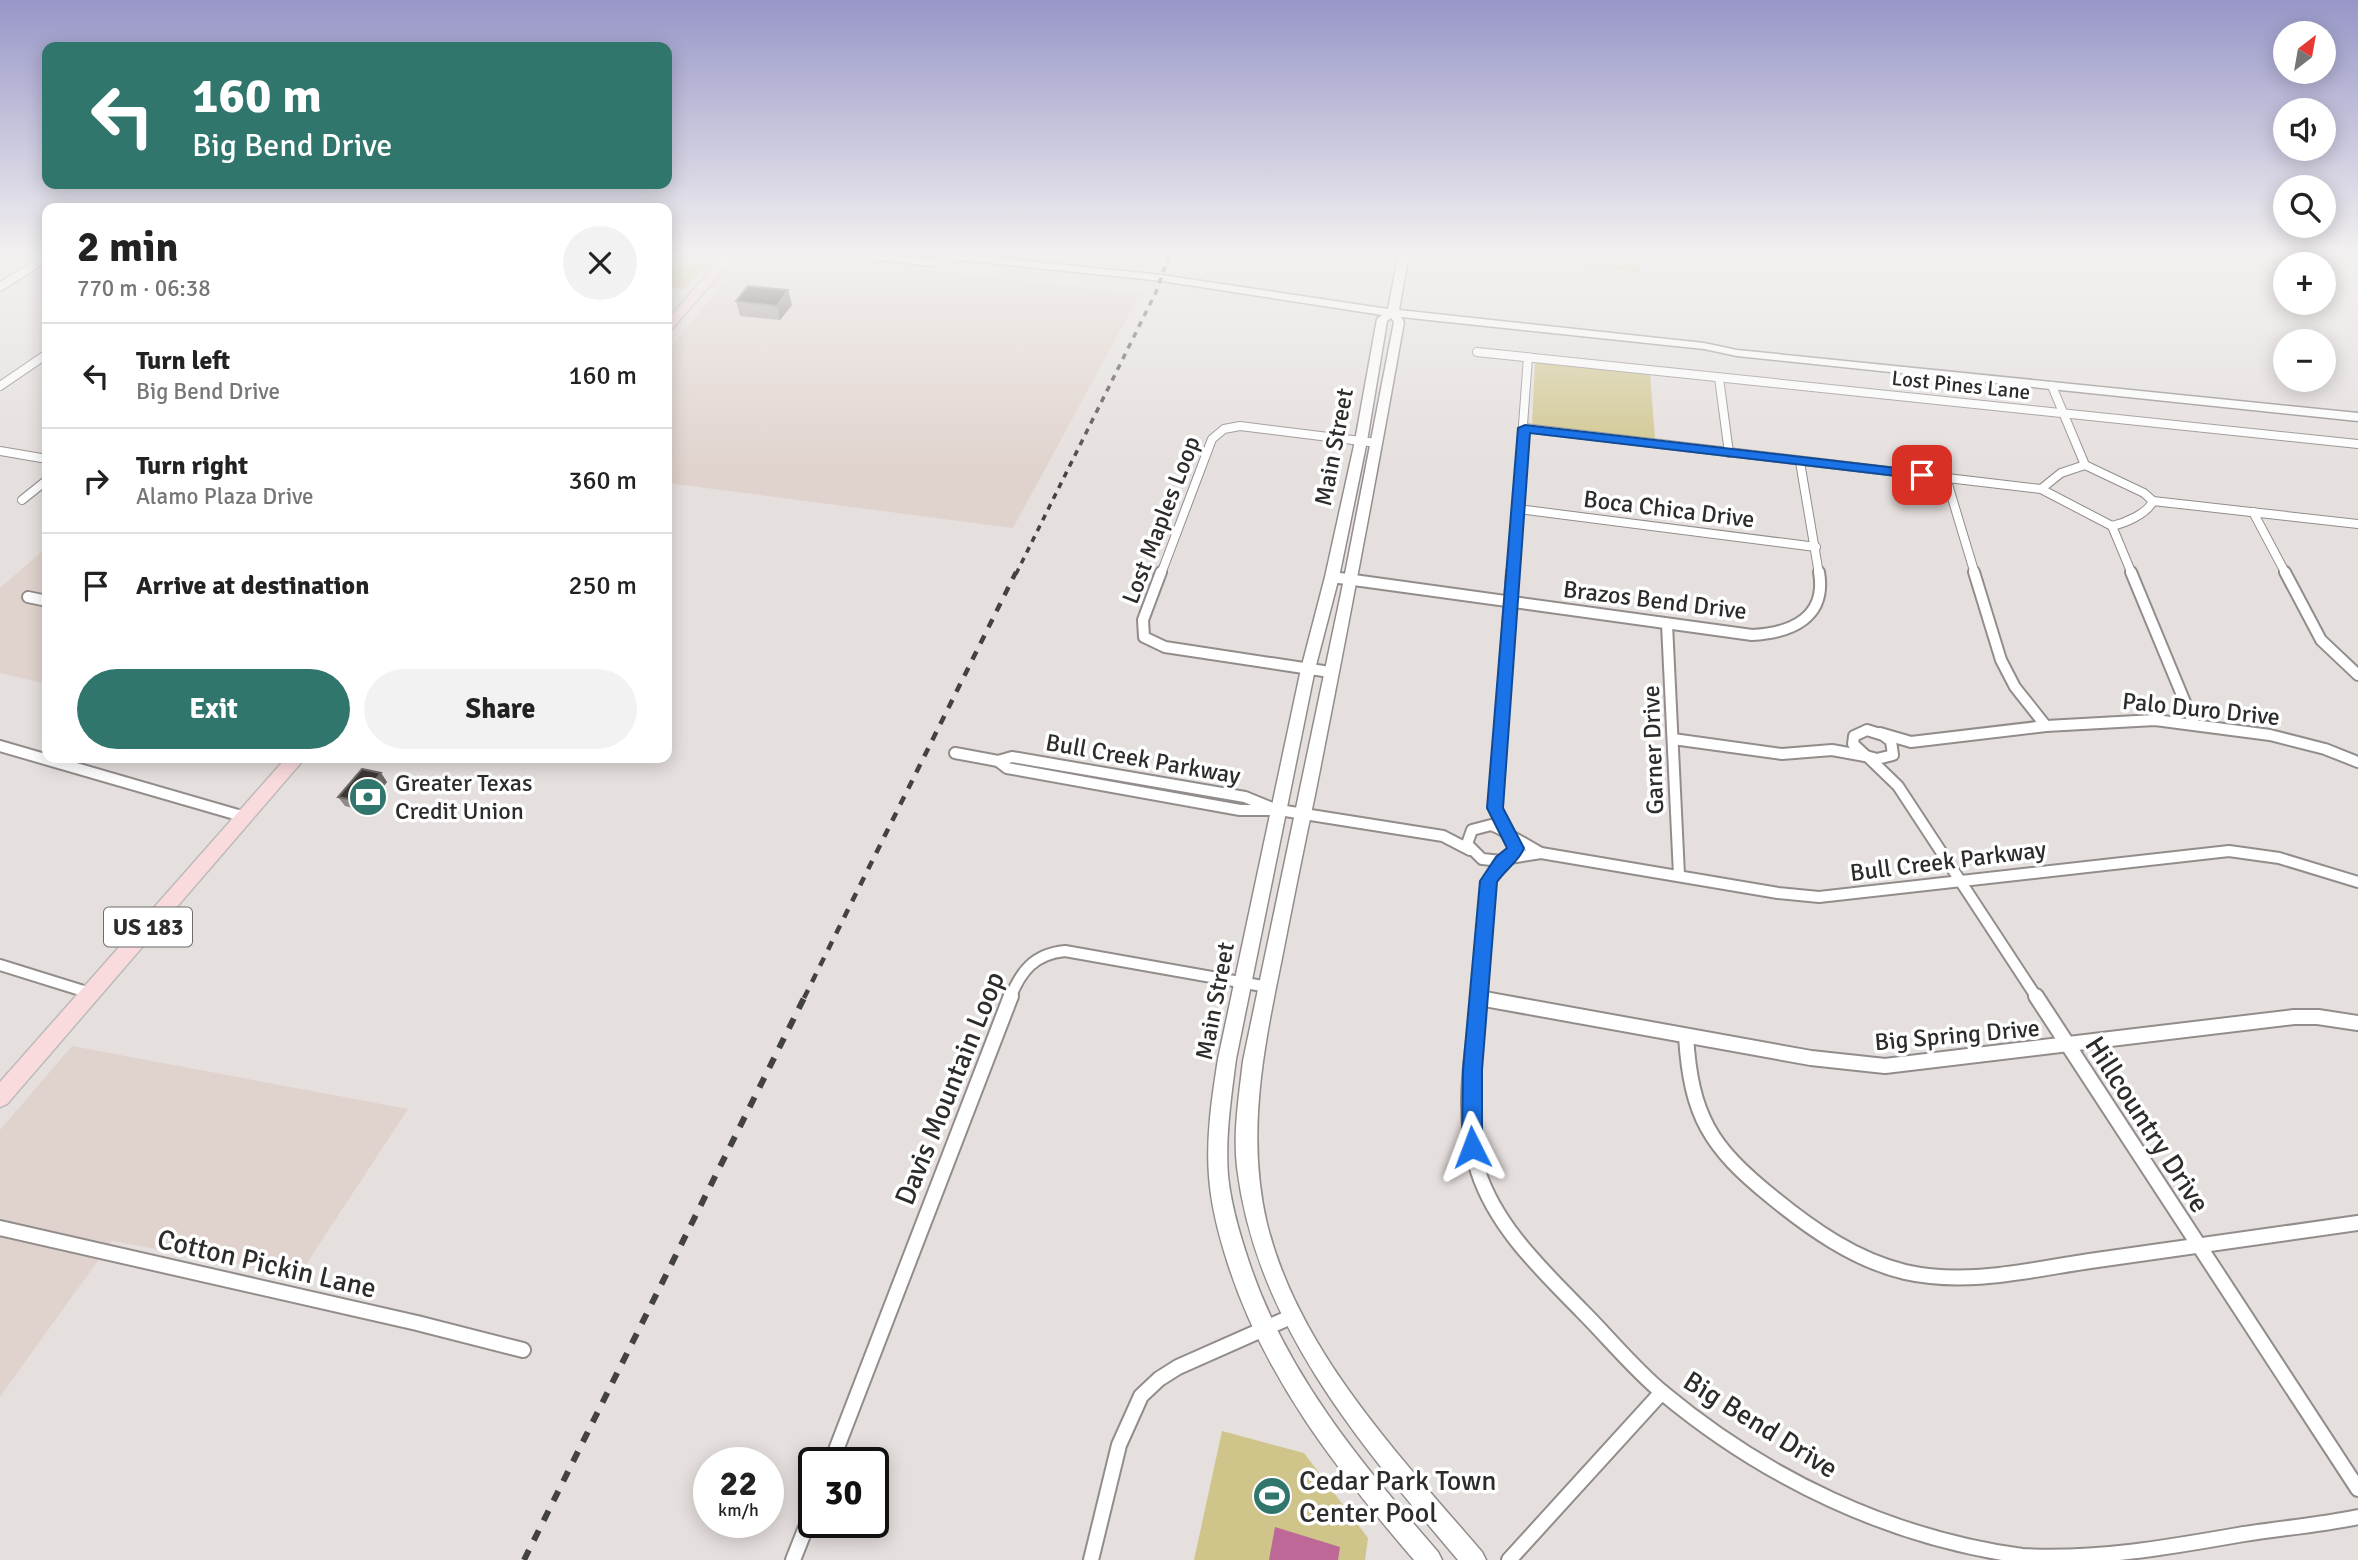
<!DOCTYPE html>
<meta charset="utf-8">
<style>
:root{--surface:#fff;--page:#f2f2f2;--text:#222;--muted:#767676;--line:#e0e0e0;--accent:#30766c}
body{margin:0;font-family:Signika,sans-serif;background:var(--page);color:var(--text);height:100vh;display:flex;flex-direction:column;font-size:26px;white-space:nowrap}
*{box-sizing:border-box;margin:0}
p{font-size:23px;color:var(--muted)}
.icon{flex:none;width:38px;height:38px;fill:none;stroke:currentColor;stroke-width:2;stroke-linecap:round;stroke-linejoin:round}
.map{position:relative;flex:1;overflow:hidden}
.drawer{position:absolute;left:42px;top:203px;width:630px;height:560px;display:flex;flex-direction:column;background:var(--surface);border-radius:14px;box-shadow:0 4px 18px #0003}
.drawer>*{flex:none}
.hud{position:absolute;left:42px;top:42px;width:630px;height:147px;border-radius:14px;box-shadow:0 4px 18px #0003;background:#30766c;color:#fff;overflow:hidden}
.needle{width:46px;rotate:31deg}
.tools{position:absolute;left:2273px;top:21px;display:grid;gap:14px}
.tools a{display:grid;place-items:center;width:63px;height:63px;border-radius:50%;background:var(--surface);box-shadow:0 4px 18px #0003;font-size:35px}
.speed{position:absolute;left:693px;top:1447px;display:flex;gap:14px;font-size:35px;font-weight:700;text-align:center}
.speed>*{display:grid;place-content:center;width:91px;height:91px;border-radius:50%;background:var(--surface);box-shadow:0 4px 18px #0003;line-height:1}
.speed small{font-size:18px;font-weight:400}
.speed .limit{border:4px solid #111;border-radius:10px;background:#fff;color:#111}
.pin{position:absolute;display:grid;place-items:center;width:60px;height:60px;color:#fff;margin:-30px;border-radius:14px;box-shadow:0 4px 10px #0006}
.me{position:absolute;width:77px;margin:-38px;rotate:357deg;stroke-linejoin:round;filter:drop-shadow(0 0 5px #0008)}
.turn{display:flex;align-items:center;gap:24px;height:147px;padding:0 35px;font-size:32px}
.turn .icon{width:91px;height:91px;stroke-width:2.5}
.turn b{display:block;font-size:49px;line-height:60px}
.round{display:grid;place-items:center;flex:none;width:74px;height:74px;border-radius:37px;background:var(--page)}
.summary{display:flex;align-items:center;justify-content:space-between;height:119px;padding:0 35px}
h1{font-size:42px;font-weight:700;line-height:52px}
.button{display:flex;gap:14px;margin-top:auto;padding:14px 35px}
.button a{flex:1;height:80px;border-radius:42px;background:var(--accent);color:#fff;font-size:28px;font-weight:700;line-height:80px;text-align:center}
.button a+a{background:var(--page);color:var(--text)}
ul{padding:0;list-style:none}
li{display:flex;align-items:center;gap:21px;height:105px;padding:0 35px;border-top:2px solid var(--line)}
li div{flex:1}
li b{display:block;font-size:26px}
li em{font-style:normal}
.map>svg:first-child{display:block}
.built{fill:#e0d3cd}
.green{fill:#cfc58b}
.water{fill:#bd6897}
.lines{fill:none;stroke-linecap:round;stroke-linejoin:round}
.street-far2-casing{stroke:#928d8b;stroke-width:10}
.street-far1-casing{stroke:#928d8b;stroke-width:14}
.street-casing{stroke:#928d8b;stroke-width:18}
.secondary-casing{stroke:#928d8b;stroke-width:3}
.primary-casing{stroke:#bcbbbb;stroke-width:3}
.street-far2{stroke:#fff;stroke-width:8}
.street-far1{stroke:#fff;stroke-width:10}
.street{stroke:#fff;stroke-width:14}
.secondary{fill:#fff;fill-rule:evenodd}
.primary{fill:#f9dbdd;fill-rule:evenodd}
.rail-far2{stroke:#444241;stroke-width:3.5;stroke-dasharray:6 6;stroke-linecap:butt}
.rail-far1{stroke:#444241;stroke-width:4.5;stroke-dasharray:9 9;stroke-linecap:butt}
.rail{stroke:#444241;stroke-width:6;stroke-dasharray:11 11;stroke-linecap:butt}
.wall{fill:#908b88}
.shaded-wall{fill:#6d6967}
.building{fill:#3a3734;stroke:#6d6967;stroke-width:2}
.route{fill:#1a73e8;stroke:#114b97;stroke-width:2}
.labels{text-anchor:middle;stroke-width:7;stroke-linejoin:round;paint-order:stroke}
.far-street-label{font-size:21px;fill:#2e2c2b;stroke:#fff}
.shield{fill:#fff;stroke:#6d6b6b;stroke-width:2}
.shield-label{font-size:23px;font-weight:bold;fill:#2e2c2b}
.street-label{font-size:24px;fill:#2e2c2b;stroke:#fff}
.poi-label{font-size:24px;fill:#2e2c2b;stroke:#fff;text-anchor:start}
.near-street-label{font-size:28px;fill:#2e2c2b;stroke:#fff}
.near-poi-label{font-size:28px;fill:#2e2c2b;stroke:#fff;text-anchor:start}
</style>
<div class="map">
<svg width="2358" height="1560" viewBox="0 0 2358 1560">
<rect width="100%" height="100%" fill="#e5dfdd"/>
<g class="built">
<path d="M750,253H773L1140,294L1013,528L667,483V351Z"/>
<path d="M47,547V684L0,673V588Z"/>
<path d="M72,1046L408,1109L299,1275L112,1241L0,1397V1130Z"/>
</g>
<g class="green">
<path d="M667,253H717L685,289L667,287Z"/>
<path d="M1457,253H1639L1640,272Z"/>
<path d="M1535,362L1650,373L1655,439L1532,425Z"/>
<path d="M1222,1431L1304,1453L1368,1538L1365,1560H1194Z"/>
</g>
<path class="water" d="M1275,1527L1340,1547L1338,1560H1269Z"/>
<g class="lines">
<defs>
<g id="street-far2">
<path d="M0,287L47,257"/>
<path d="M1477,352L2358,444"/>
<path d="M1719,378L1729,453"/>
<path d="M0,386L47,354"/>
<path d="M2052,386L2085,465"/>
<path d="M1525,428L2041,489"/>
<path d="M0,451L47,459"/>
<path d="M1800,462L1819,574"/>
<path d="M2085,465L2144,493L2153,501C2147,514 2125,523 2112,526L2041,489L2061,473Z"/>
<path d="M1946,478L1975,574"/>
<path d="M22,500L47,480"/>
<path d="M2153,501L2358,524"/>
<path d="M1518,509L1816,547"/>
<path d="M2253,512L2286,574"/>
<path d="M2112,526L2132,574"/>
<path d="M1161,574L1212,439L1224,429L1240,426L1377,443"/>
<path d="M1512,574L1528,357"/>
</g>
<g id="street-far1">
<path d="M1161,572L1143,620L1144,637L1165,647L1330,672"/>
<path d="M1974,572L2001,660L2015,687L2046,726"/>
<path d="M2131,572L2194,724"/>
<path d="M2285,572L2321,640L2358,675"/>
<path d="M1332,577L1752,635C1791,633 1827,618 1819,572"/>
<path d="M28,597L47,601"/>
<path d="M1667,624L1679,875"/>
<path d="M1867,730L1883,735L1891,741L1893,755L1877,759L1866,756L1853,744L1854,736Z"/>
<path d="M1880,733L1911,742L2046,726L2155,720L2270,735L2325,749L2358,762"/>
<path d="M1673,739L1782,754L1832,750L1865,756"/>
<path d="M0,746L245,817"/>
<path d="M955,753L998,761L1012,757L1245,797L1272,808"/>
<path d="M1868,757L1898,786L2037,998"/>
<path d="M998,761L1007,768L1240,810H1279L1443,836L1470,850"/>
<path d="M1491,825C1507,831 1514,836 1514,854L1502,861L1482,859L1467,844L1472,830Z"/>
<path d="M1506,831L1495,808L1512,572"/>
<path d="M1511,836L1541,853"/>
<path d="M1510,858L1541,853L1778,893L1819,897L2229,851L2279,858L2358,882"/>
<path d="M0,965L90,993"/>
<path d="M1010,998C1021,971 1034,954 1065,951L1268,987"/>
<path d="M1479,998L1489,881L1502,862"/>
</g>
<g id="street">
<path d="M1480,996C1472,1054 1461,1114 1478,1171C1496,1227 1542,1270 1582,1311C1609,1338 1633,1368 1663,1393C1765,1478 1890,1538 2022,1556C2098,1560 2170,1547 2244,1534C2282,1528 2320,1525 2358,1517"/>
<path d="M2036,996L2358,1489"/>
<path d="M1479,998L1811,1058L1885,1066L2294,1017H2318L2358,1023"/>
<path d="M1686,1036C1691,1116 1710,1147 1772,1197C1811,1229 1855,1260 1905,1272C1967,1286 2029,1270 2090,1261C2179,1248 2268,1235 2358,1223"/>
<path d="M0,1228L417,1323L523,1350"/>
<path d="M831,1463L1011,996"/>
<path d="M793,1560L814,1507"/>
<path d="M1091,1560L1119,1445L1141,1396L1159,1379L1178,1367L1293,1316"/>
<path d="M1509,1560L1662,1392"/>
</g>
<g id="secondary">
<path d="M834,253H866L934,260L939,263L934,266L839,256Z"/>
<path d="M917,253H949L1162,275L1388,309L1399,253H1409L1399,310L1704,343L1737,350L2358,413V421L1737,356L1704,349L1401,317L1404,322C1376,480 1346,638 1315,795C1303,851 1292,907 1281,963C1263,1051 1246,1135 1267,1224C1299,1352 1399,1455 1482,1552L1486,1560H1458C1360,1444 1256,1324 1237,1167C1233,1132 1239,1096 1243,1061L1344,579L1394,322L1391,318L1387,321L1367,441L1339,577L1315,669L1236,1059C1231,1098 1225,1137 1228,1176C1231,1204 1239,1232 1248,1259C1285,1373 1361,1463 1438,1552L1442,1560H1414C1337,1470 1265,1379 1228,1264C1219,1236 1211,1206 1209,1176C1206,1137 1212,1097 1218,1059L1301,669L1325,577L1355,441L1377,319L1382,315L1162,281L922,256Z"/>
</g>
<g id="primary">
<path d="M726,253H738L671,330L667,331V320Z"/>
<path d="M286,758H305L7,1104L0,1107V1082Z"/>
</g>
</defs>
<use href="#street-far2" class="street-far2-casing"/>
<use href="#street-far1" class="street-far1-casing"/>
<use href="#street" class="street-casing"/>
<use href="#secondary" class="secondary-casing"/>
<use href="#primary" class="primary-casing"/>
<use href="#street-far2" class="street-far2"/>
<use href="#street-far1" class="street-far1"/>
<use href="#street" class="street"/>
<use href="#secondary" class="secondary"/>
<use href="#primary" class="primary"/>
<path class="rail-far2" d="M1016,574L1156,292L1170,253"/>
<path class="rail-far1" d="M804,998L1016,572"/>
<path class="rail" d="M524,1560L805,996"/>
</g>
<g class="wall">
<path d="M788,290L792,305L780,320L740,316L736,301Z"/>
<path d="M381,773L387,782L365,811L345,806L338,797Z"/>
</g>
<g class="shaded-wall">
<path d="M788,290L792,305L780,320L777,306Z"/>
<path d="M381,773L387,782L365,811L358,801Z"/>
</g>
<g class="building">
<path d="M748,286L788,290L777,306L736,301Z"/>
<path d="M362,769L381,773L358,801L338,797Z"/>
</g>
<linearGradient id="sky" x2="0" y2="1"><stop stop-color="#9796c8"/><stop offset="0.54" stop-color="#f3f1f0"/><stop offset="1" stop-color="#f3f1f0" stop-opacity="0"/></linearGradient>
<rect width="2358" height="471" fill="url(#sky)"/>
<path class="route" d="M1525,425L1922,471L1928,475L1922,479L1530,433L1503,808L1524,848C1521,859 1505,870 1497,882L1482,1070V1147L1479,1154L1472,1156L1465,1154L1462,1147L1463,1070L1480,881L1496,857L1507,848L1487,808L1518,428Z"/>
<defs>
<symbol id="bank-disc" viewBox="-11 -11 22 22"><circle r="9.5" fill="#30766c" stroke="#fff"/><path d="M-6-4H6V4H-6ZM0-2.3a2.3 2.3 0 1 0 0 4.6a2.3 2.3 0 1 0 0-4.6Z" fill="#fff"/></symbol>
<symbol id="stadium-disc" viewBox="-11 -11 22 22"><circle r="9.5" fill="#30766c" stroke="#fff"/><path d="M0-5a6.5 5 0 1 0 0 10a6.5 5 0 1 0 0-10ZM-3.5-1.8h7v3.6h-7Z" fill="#fff"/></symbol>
</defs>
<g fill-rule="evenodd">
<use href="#bank-disc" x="346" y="775" width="44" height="44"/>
<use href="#stadium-disc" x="1250" y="1474" width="44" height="44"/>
</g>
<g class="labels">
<g class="far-street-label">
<text transform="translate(1961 385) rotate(6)" y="7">Lost Pines Lane</text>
</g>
<rect class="shield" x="104" y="907.5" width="88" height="39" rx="5"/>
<g class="shield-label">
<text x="148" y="935">US 183</text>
</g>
<g class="street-label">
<text transform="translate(1334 447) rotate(-79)" y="8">Main Street</text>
<text transform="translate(1669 509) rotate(7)" y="8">Boca Chica Drive</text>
<text transform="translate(1161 520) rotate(-69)" y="8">Lost Maples Loop</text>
<text transform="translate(1655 600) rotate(7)" y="8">Brazos Bend Drive</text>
<text transform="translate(2201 709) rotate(6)" y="8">Palo Duro Drive</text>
<text transform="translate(1653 750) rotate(-92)" y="8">Garner Drive</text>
<text transform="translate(1143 759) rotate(10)" y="8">Bull Creek Parkway</text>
<text transform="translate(1948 861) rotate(-7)" y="8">Bull Creek Parkway</text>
<text transform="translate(1215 1001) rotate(-79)" y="8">Main Street</text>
<text transform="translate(1957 1035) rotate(-5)" y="8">Big Spring Drive</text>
</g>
<g class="poi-label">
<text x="395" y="791">Greater Texas<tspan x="395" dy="28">Credit Union</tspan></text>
</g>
<g class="near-street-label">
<text transform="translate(949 1088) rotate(-68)" y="10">Davis Mountain Loop</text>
<text transform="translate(2148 1124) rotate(57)" y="10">Hillcountry Drive</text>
<text transform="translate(267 1263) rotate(13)" y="10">Cotton Pickin Lane</text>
<text transform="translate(1761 1424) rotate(32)" y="10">Big Bend Drive</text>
</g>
<g class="near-poi-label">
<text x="1299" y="1490">Cedar Park Town<tspan x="1299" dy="32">Center Pool</tspan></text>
</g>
</g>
</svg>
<div class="tools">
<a><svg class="needle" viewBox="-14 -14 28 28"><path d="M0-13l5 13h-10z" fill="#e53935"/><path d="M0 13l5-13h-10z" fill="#767676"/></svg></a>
<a><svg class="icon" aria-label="sound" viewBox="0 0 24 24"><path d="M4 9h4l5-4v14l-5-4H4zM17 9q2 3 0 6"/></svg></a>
<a><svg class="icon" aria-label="search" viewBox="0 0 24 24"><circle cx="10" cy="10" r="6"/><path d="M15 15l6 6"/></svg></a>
<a>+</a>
<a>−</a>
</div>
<div class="speed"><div>22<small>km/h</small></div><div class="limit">30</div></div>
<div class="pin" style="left:1922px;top:475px;background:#d93025"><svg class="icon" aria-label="arrive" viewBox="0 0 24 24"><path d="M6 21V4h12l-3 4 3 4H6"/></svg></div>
<svg class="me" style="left:1472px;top:1147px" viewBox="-20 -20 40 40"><path d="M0-17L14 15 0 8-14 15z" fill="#1a73e8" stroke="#fff" stroke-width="4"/></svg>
<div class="hud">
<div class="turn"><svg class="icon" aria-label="left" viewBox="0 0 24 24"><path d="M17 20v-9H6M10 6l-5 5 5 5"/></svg><div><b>160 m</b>Big Bend Drive</div></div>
</div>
<section class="drawer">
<div class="summary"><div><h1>2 min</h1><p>770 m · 06:38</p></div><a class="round"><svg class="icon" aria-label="close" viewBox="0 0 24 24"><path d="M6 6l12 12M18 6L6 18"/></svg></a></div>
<ul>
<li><svg class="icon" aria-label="left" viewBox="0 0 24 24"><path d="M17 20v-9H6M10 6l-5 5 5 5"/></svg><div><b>Turn left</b><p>Big Bend Drive</p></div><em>160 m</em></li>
<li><svg class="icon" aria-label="right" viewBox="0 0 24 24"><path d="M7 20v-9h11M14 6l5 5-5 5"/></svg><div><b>Turn right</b><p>Alamo Plaza Drive</p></div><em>360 m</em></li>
<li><svg class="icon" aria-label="arrive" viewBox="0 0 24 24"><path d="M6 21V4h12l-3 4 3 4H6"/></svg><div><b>Arrive at destination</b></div><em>250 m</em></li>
</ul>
<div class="button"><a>Exit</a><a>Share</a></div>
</section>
</div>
